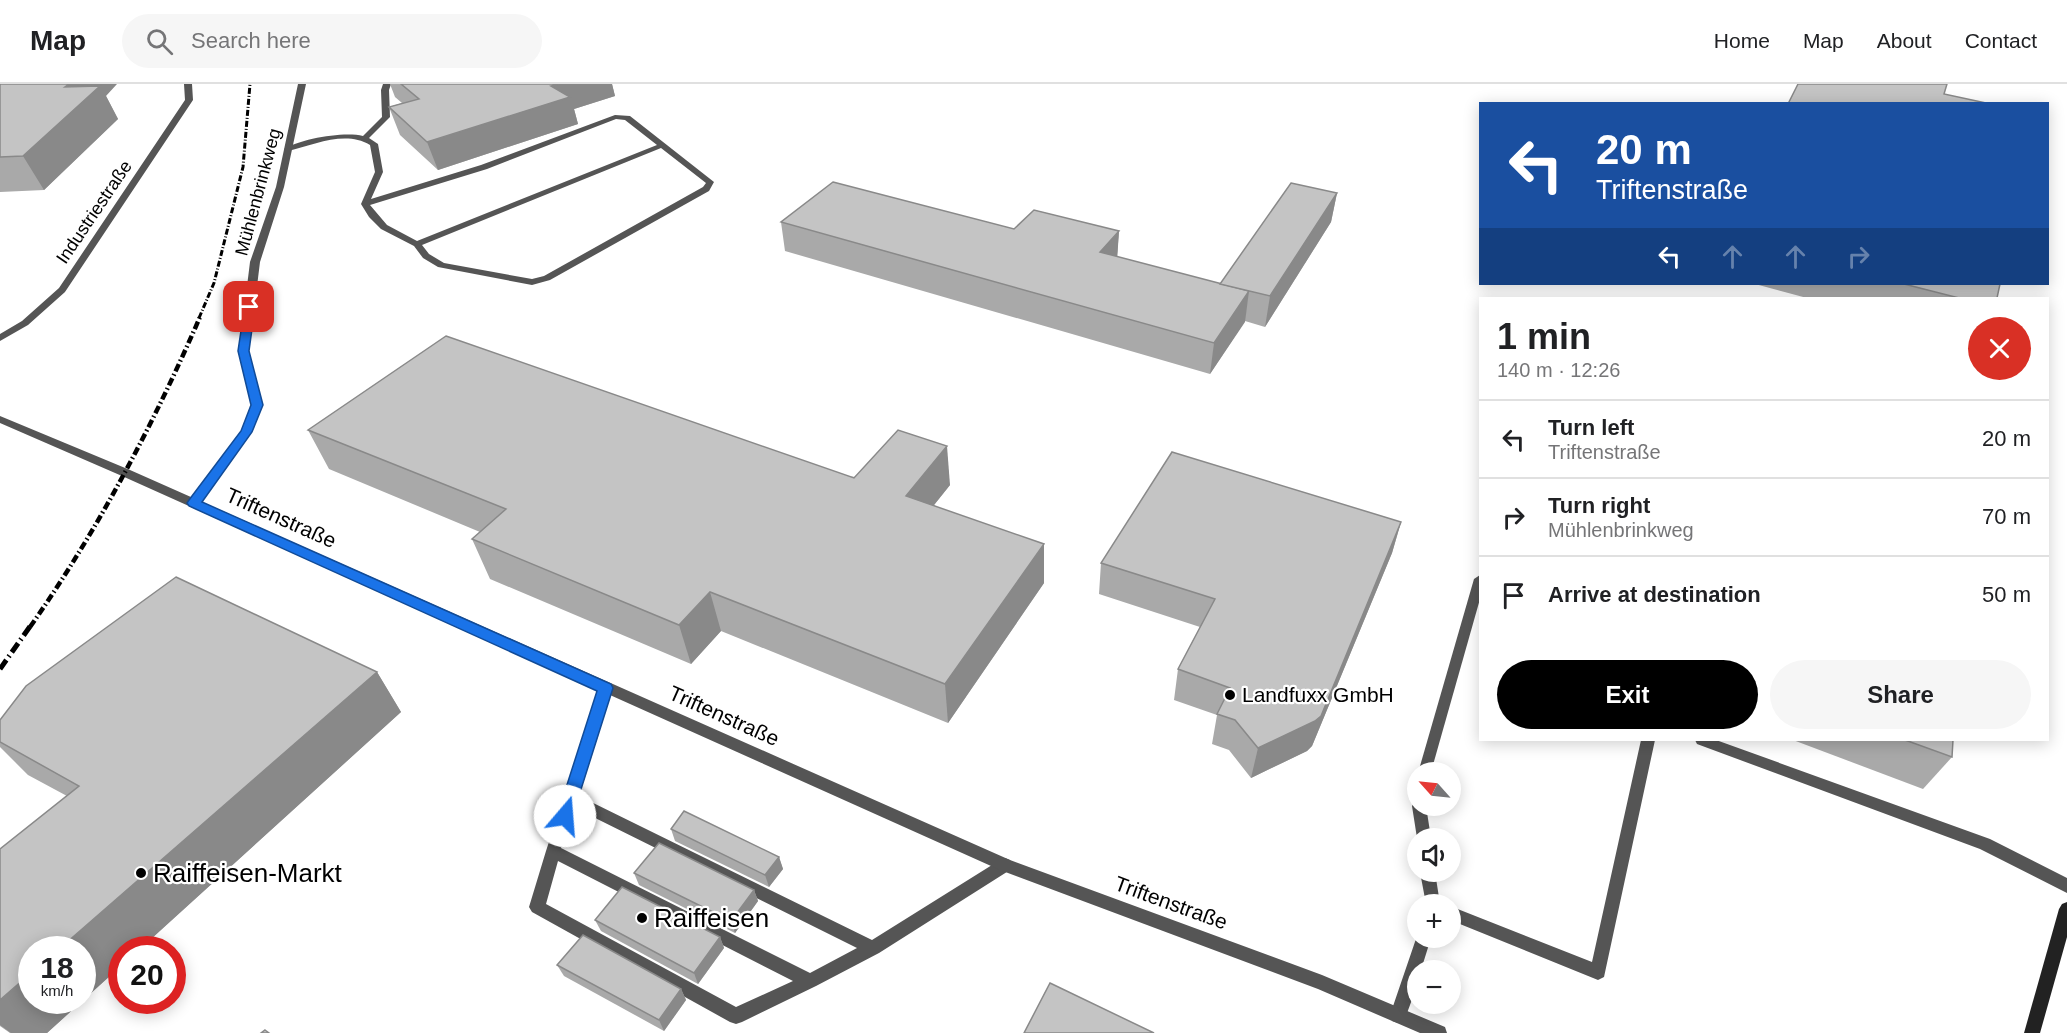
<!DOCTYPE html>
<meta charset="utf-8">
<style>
:root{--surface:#fff;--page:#f6f6f6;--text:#202124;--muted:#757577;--line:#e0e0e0;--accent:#000}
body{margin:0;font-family:Arial,sans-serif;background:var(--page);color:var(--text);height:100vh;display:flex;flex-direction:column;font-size:22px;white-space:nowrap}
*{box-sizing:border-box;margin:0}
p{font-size:20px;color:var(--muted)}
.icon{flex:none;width:33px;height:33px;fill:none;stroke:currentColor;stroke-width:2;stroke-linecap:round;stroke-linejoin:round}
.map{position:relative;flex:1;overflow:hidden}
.side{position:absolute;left:1479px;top:213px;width:570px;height:444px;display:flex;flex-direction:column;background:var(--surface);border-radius:0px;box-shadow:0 3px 15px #0003}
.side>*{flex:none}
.top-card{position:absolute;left:1479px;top:18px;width:570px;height:183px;border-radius:0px;box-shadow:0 3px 15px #0003;background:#1a4fa0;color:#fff;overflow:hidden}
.needle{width:39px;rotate:297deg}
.buttons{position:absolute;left:1407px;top:678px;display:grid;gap:12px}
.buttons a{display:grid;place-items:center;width:54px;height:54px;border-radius:50%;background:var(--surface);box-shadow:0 3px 15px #0003;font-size:30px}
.speed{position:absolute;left:18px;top:852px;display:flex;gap:12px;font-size:30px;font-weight:700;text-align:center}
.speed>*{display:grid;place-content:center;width:78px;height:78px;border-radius:50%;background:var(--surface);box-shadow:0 3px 15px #0003;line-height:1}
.speed small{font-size:15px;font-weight:400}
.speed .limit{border:9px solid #d22;background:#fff;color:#111}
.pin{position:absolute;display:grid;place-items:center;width:51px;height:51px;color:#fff;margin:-26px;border-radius:12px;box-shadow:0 3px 9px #0006}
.me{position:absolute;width:66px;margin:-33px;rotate:18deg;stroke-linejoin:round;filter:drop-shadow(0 0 4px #0008)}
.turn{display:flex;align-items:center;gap:21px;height:126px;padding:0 18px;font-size:27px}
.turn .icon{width:78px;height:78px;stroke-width:2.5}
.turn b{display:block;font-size:42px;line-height:51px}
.lanes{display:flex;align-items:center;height:57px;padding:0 18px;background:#0003;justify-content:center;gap:30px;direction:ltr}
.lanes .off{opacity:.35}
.round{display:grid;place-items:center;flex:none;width:63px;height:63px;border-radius:32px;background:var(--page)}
.head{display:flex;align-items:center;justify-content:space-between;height:102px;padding:0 18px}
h1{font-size:36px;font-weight:700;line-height:45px}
.action{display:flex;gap:12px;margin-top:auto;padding:12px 18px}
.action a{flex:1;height:69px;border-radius:36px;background:var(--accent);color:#fff;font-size:24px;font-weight:700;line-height:69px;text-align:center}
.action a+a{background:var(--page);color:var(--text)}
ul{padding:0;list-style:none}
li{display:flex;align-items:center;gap:18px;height:78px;padding:0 18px;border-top:2px solid var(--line)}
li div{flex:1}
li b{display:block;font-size:22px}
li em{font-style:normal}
header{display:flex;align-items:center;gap:36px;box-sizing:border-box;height:84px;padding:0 30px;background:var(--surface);border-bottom:2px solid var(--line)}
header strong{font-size:28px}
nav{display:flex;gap:33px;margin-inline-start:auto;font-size:21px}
.search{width:420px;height:54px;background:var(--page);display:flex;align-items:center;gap:15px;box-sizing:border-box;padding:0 21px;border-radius:33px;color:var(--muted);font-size:22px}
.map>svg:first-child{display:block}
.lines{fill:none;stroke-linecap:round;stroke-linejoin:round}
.service{fill:#555;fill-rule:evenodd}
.minor{fill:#555;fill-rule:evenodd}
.tertiary{fill:#555;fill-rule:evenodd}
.secondary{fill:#222;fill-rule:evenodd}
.rail-far2{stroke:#000;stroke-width:3;stroke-dasharray:6 2 1 2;stroke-linecap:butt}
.rail-far1{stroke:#000;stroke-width:4.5;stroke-dasharray:8 3 1.5 3;stroke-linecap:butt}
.rail{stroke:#000;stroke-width:5;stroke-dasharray:11 4 1.5 4;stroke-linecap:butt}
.wall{fill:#a9a9a9}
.shaded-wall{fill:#898989}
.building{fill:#c4c4c4;stroke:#898989;stroke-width:1.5}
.route{fill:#1a73e8;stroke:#114b97;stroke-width:1.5}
.poi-dot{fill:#000;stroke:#fff;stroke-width:2}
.labels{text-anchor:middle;stroke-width:4.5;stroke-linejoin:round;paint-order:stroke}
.far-street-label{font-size:18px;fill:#000;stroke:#fff}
.street-label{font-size:21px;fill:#000;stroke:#fff}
.poi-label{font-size:21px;fill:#000;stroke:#fff;text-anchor:start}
.near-poi-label{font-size:26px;fill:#000;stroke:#fff;text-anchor:start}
</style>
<header>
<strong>Map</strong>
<div class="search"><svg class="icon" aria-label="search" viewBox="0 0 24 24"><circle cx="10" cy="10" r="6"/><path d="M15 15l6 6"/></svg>Search here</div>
<nav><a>Home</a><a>Map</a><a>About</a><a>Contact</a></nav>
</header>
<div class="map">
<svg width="2067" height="949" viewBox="0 0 2067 949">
<rect width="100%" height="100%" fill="#fff"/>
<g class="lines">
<g class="service">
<path d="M383,0H391L389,6L390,33L369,54L378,60L383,88L371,115L481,81L615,31L630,32L714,98L709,107L550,196L532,201L438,183L423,174L414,162L381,145L369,133L361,120L375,88L370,61C345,46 314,61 288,67L284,65C300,55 344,47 363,52L382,33L381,6ZM616,35L625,36L657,61L417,157L387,141L370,121L487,85ZM661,64L706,99L703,103L544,192L532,195L444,179L429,170L422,161Z"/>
<path d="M1480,491V515L1431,688L1418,689L1474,495Z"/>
<path d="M606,599L611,600L613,604L579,712L872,856L1000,776L1005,774L1010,776L1013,781L1010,786L879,869L816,902L742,938L736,940L730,938L532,828L529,823L546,767L599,604L601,600ZM575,724L857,864L810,889L561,764ZM558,777L793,897L736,923L546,820Z"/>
<path d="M1641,656H1655L1604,893L1598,896L1450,836V822L1592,878Z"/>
<path d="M1695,656H1716L1990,755L2067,794V809L1980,765L1697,660Z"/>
<path d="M1418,716V722H1426L1431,754L1418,756L1417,754L1412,722L1414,718Z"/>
<path d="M1420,788H1435L1440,820H1426Z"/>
<path d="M1418,849V854H1431L1421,886H1418C1418,903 1410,921 1404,937L1398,939L1392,937L1390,931Z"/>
</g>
<g class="minor">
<path d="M184,0H192L193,16L65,208L28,241L0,257V250L22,237L59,204L185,16Z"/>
<path d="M298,0H306L284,103L260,178L249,267L262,321L251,348L198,422L194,423L188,419L241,347L252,321L239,267L250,178L276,103Z"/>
</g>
<path class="tertiary" d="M0,332L130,386L1010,776L1322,891L1445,943L1447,949H1420L1318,905L1000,786L122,392L0,339Z"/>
<path class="secondary" d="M2067,818V853L2040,949H2024L2059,825L2062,820Z"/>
<path class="rail-far2" d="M199,234L214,199L243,83L250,0"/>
<path class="rail-far1" d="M30,543C98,446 153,341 200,233"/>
<path class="rail" d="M0,585L31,541"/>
</g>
<g class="wall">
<path d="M0,0L106,12L118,35L44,106L0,108Z"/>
<path d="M390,0H612L615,12L574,25L578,40L438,86L400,51L389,23L402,19L395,13Z"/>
<path d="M1337,109L1331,138L1265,243L1245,237L1210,290L785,167L781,138L1014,145L1119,147L1117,173L1220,200Z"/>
<path d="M1755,200H2000L1997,214H1807Z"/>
<path d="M308,346L950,401L934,421L1044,499L948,639L721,547L691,580L490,495L472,455L480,448L329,385Z"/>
<path d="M1401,438L1392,469L1312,662L1307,667L1251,694L1229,666L1212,660L1217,631L1174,616L1178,585L1200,543L1099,510L1101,479Z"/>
<path d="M377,588L401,628L47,949H10L0,942V765L67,712L28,691L0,663V636Z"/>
<path d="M1793,656H1953L1952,673L1923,705Z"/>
<path d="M671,745L779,773L783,785L769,803L675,757Z"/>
<path d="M634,789L754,806L758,817L735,849L639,801Z"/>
<path d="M595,836L720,853L724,864L698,900L601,847Z"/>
<path d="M557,881L681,905L686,916L664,947L564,892Z"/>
</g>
<g class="shaded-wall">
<path d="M69,0H117L106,12L118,35L44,106L23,72L65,3Z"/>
<path d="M559,0H612L615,12L574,25L578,40L438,86L427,58L551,2Z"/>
<path d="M1337,109L1331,138L1265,243L1270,212Z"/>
<path d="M1119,147L1117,177L1100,168Z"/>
<path d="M1249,207L1245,238L1210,290L1214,259Z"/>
<path d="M947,362L950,401L910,451L906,412Z"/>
<path d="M1401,438L1392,469L1312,662L1307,667L1251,694L1258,664Z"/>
<path d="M1044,460V499L948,639L945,600Z"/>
<path d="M710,508L721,547L691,580L679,541Z"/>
<path d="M377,588L401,628L139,866H122V881L47,949H11L0,941V916L32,888V916H82V866H58Z"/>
<path d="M779,773L783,785L769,803L765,791Z"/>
<path d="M754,806L758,817L735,849L731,837Z"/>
<path d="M720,853L724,864L698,900L694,889Z"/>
<path d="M681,905L686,916L664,947L659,936Z"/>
</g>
<g class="building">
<path d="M0,0H69L65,3L100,2L23,72L0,73Z"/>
<path d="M401,0H559L551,2L570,13L427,58L389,23L419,15Z"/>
<path d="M1798,0H1947L1944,10L1986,19L1788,20Z"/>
<path d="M833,98L1014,145L1034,126L1119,147L1100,168L1249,207L1214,259L781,138Z"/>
<path d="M1291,99L1337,109L1270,212L1220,200Z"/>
<path d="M1904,200H2000L1997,214H1959Z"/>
<path d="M446,252L854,394L898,346L947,362L906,412L1044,460L945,600L710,508L679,541L472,455L506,425L308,346Z"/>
<path d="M1172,368L1401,438L1321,632L1315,637L1258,664L1235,636L1217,630L1230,604L1178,585L1215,515L1101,479Z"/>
<path d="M176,493L377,588L58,866H32V888L0,916V765L79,702L0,658V636L26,602Z"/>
<path d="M1905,656H1953L1952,673Z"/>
<path d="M684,727L779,773L765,791L671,745Z"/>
<path d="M659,759L754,806L731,837L634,789Z"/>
<path d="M622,803L720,853L694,889L595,836Z"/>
<path d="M583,851L681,905L659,936L557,881Z"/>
<path d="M1050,899L1154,949H1024Z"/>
<path d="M265,946L269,949H261Z"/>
</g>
<path class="route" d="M245,220H253L255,223L249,267L263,321L252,348L202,418L611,600L613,604L571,737L565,739L559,737L557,732L597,607L189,422L187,419L189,416L241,347L251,321L238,267Z"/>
<g class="poi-dot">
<circle cx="1230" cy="611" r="6"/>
<circle cx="141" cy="789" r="6"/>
<circle cx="642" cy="834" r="6"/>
</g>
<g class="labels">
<g class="far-street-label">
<text transform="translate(258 108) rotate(-75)" y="6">Mühlenbrinkweg</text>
<text transform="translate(94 128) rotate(-56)" y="6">Industriestraße</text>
</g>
<g class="street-label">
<text transform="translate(281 434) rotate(24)" y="7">Triftenstraße</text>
<text transform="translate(724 632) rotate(24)" y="7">Triftenstraße</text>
<text transform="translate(1171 819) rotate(20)" y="7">Triftenstraße</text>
</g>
<g class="poi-label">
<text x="1242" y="618">Landfuxx GmbH</text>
</g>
<g class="near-poi-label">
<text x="153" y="798">Raiffeisen-Markt</text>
<text x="654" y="843">Raiffeisen</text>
</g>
</g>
</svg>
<div class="buttons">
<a><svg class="needle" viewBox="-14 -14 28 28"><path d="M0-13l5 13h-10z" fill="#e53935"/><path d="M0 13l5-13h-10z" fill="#757577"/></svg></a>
<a><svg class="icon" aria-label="sound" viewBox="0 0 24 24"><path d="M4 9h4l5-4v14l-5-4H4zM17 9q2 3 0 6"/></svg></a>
<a>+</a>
<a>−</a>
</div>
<div class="speed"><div>18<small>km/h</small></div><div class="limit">20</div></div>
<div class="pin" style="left:249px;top:223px;background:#d93025"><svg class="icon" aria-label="arrive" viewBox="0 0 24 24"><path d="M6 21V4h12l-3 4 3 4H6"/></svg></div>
<svg class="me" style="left:565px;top:732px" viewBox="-20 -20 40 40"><circle r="19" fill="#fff"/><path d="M0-13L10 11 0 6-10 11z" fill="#1a73e8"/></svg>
<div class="top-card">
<div class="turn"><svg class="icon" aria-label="left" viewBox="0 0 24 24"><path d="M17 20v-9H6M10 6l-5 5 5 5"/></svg><div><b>20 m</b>Triftenstraße</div></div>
<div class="lanes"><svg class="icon" aria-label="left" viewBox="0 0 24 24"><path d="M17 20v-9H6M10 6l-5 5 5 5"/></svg><svg class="icon off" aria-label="ahead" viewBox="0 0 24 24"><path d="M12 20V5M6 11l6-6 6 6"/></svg><svg class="icon off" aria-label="ahead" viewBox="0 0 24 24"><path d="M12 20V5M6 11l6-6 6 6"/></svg><svg class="icon off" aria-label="right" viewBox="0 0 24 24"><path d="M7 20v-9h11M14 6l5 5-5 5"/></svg></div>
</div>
<section class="side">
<div class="head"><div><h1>1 min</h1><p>140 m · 12:26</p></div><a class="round" style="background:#d93025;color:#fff"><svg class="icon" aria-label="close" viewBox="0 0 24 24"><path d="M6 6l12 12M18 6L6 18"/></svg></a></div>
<ul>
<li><svg class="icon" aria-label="left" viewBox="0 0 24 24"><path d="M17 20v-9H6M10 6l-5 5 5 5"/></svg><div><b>Turn left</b><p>Triftenstraße</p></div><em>20 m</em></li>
<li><svg class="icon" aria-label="right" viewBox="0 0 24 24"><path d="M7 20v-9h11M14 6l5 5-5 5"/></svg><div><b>Turn right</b><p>Mühlenbrinkweg</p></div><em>70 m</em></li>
<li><svg class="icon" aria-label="arrive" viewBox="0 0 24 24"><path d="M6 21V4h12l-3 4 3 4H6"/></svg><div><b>Arrive at destination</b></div><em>50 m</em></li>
</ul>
<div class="action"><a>Exit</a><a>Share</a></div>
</section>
</div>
